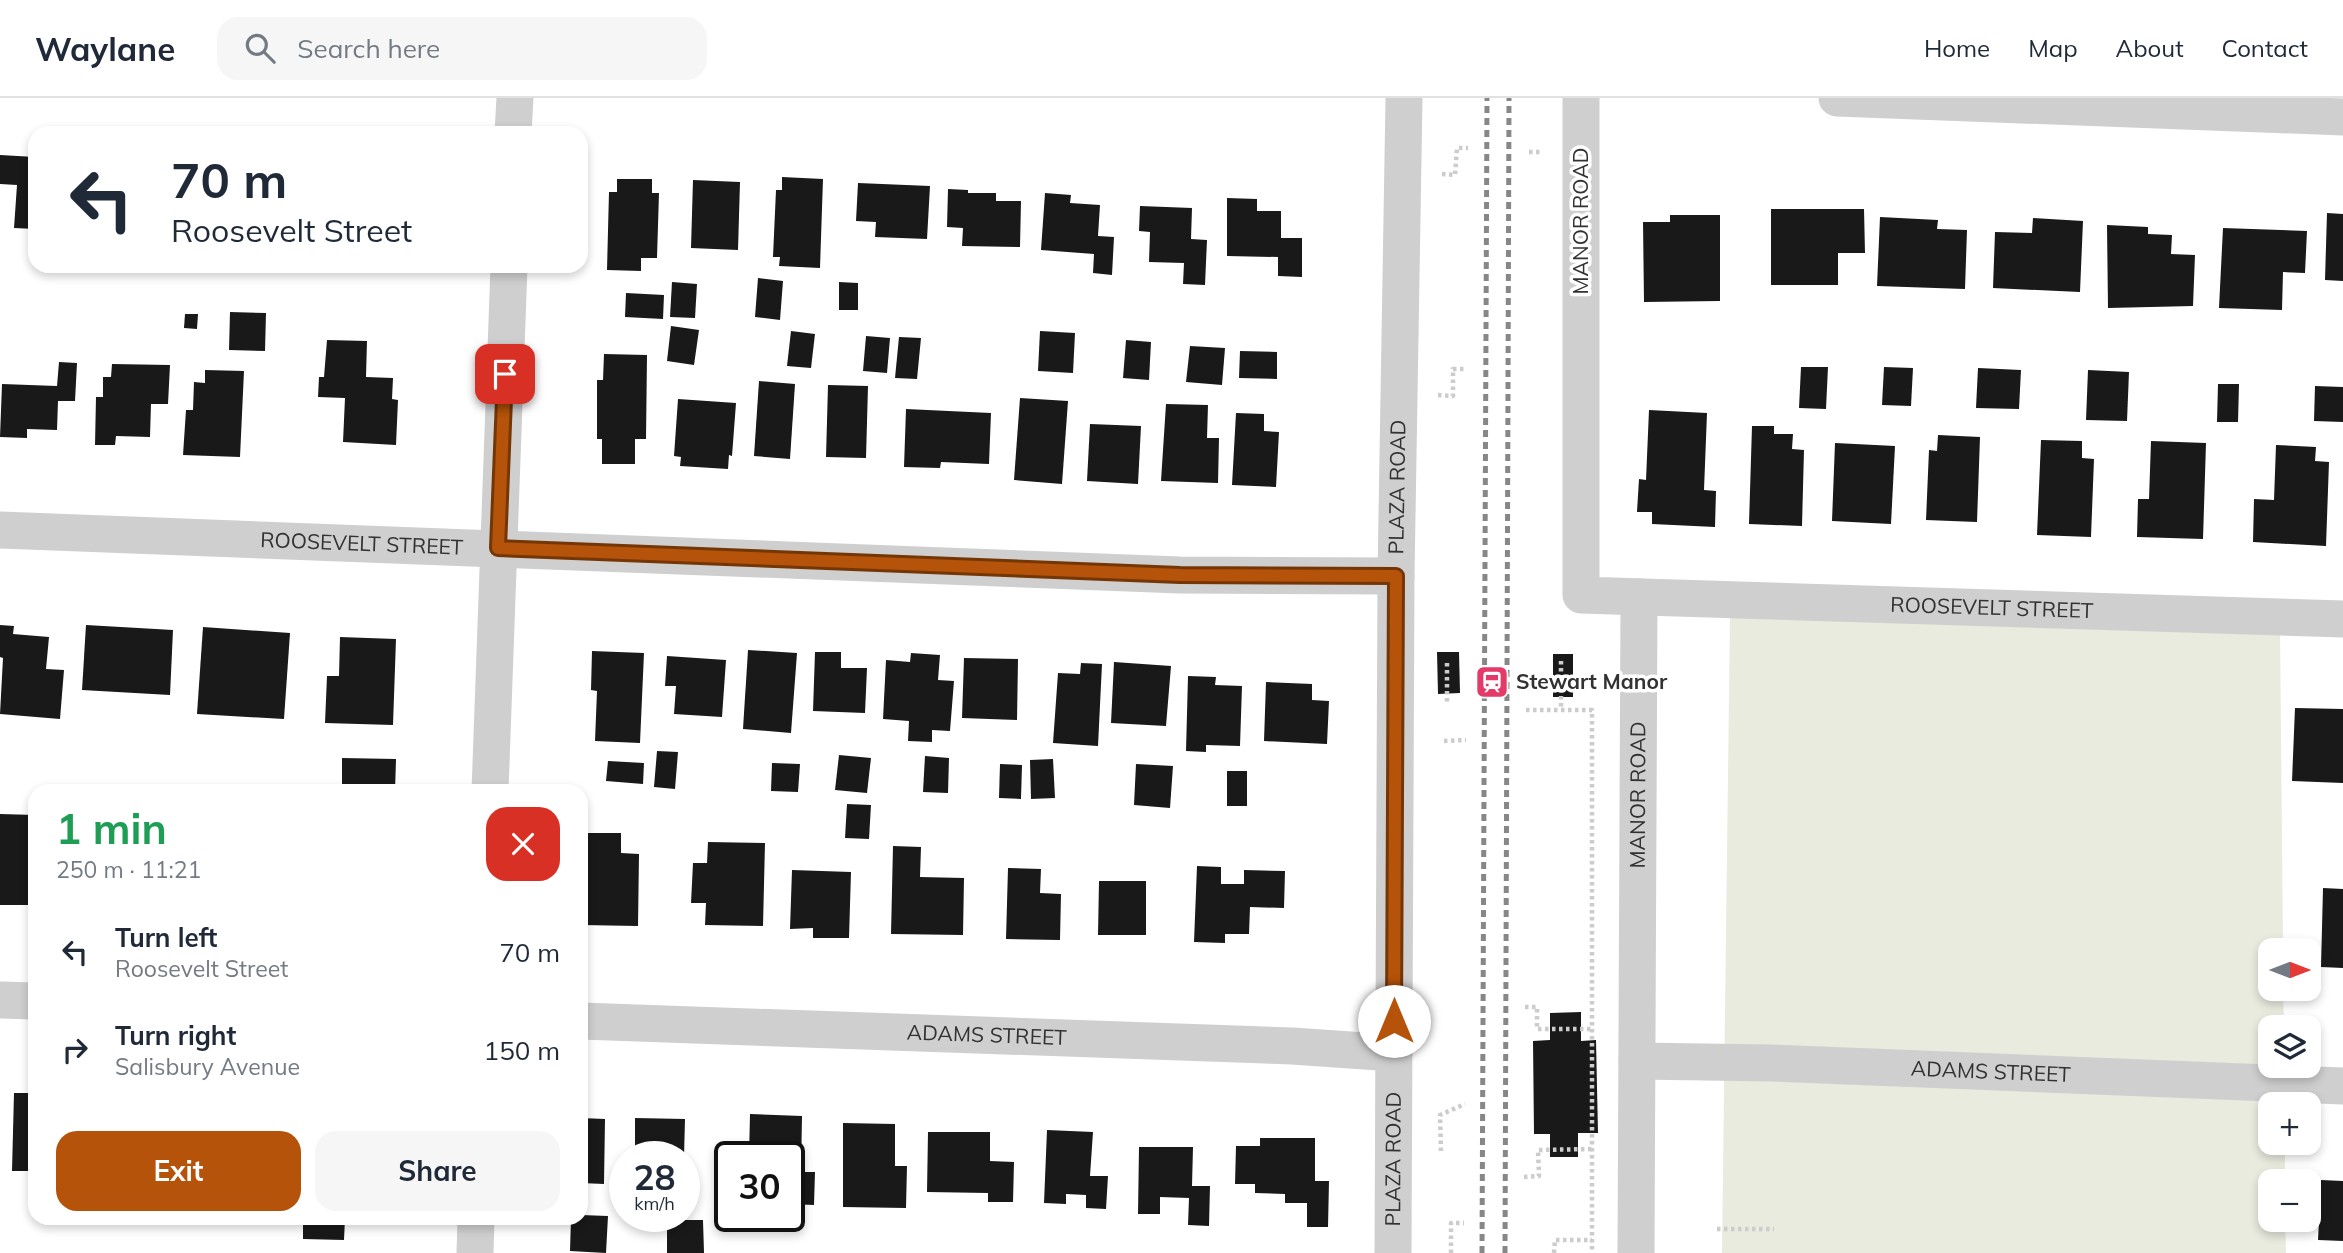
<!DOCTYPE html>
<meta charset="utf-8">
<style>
:root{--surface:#fff;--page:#f6f6f7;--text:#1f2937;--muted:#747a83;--line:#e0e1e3;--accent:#b45309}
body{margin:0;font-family:Mulish,sans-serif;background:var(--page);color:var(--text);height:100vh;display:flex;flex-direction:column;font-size:26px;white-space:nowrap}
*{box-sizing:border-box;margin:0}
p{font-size:23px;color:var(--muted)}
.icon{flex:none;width:38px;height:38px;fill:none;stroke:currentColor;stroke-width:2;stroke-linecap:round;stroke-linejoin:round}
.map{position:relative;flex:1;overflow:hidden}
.drawer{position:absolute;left:28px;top:686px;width:560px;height:441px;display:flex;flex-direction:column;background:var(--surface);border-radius:21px;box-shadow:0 4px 10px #0003}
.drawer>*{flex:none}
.banner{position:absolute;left:28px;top:28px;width:560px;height:147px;border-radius:21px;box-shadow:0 4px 10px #0003;background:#fff;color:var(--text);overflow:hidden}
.needle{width:46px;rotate:90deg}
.tools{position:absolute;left:2258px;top:840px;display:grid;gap:14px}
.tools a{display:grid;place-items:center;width:63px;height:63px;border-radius:14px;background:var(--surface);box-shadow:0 4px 10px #0003;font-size:35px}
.speed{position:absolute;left:609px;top:1043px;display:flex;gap:14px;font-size:35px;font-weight:700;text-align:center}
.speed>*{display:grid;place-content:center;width:91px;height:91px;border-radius:50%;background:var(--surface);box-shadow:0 4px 10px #0003;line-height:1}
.speed small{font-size:18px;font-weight:400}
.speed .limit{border:4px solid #111;border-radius:10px;background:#fff;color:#111}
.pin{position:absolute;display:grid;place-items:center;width:60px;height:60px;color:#fff;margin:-30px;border-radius:14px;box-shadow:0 4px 10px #0006}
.me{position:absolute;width:77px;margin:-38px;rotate:0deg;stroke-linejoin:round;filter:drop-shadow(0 0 5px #0008)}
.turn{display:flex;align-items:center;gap:24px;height:147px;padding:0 28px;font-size:32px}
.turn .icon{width:91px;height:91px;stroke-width:2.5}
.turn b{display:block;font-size:49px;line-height:60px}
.round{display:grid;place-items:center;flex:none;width:74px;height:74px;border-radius:21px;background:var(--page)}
.overview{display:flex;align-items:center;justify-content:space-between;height:119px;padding:0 28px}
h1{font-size:42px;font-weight:700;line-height:52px;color:#1e9e55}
.action{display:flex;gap:14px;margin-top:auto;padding:14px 28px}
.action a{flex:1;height:80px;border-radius:21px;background:var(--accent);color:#fff;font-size:28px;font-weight:700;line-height:80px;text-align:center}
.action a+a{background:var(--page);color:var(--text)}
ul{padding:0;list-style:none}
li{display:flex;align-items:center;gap:21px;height:98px;padding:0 28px}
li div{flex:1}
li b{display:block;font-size:26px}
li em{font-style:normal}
header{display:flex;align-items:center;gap:42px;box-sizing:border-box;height:98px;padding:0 35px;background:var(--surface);border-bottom:2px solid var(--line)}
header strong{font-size:33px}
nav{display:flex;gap:38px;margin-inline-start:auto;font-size:24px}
.search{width:490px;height:63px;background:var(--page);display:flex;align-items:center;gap:18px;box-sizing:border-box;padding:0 24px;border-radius:21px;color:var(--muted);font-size:26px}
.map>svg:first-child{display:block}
.green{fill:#e8ebde}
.building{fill:#191919}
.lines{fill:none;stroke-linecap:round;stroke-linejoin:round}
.path{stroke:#ccc;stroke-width:4.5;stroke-dasharray:3.5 3.5;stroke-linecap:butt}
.street{stroke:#cfcfcf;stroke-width:37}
.rail{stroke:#878787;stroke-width:5;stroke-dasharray:7 5;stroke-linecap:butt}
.route-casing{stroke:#753606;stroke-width:18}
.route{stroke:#b45309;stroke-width:12}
.labels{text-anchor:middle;stroke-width:7;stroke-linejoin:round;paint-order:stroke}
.street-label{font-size:21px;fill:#323232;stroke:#fff}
.poi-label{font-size:21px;font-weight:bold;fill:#323232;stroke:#fff;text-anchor:start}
</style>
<header>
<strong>Waylane</strong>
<div class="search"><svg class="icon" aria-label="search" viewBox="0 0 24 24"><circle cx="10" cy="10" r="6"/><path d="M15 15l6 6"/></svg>Search here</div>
<nav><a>Home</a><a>Map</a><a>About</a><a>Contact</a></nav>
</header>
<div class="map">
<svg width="2343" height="1155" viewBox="0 0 2343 1155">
<rect width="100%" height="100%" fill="#fff"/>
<path class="green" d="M1730,518L2280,532L2283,852H2270V891H2283L2284,929H2270V968H2284V1006H2270V1045H2285V1083H2270V1122H2285L2286,1155H1722Z"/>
<g class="building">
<path d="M0,57L35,59V131L14,130L17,87L0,86Z"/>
<path d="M782,79L823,81L820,170L779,168L780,159H773L776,92H782Z"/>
<path d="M617,81H652V95H659L657,160H641V173L607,172L609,94H617Z"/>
<path d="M693,82L740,84L738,152L691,150Z"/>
<path d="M858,85L930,88L927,141L875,139L876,124L856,123Z"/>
<path d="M948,91L968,92V95H996V103H1021L1020,149L962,148L963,130L947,129Z"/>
<path d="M1045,95L1071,97L1070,105L1100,107L1098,138L1114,139L1112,177L1093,175L1094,156L1041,152Z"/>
<path d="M1227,100L1257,101V113H1281V140H1302V179L1278,178V159L1227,158Z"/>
<path d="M1140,108L1192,110L1191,141L1207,142L1205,187L1183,186L1184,165L1149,164L1150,134L1139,133Z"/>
<path d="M1771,111H1864L1865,155H1838V187H1771Z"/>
<path d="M2327,115L2343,116V183L2325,182Z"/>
<path d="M1670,117H1720V203L1644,204L1643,124H1670Z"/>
<path d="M1880,119L1938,122L1937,131L1967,132L1965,191L1877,188Z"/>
<path d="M2033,120L2083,123L2080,194L1993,190L1995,134L2032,135Z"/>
<path d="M2107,127L2148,129V136L2172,137L2171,156L2195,157L2193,208L2108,210Z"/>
<path d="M2223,130L2307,133L2305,175L2283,174L2282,212L2219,210Z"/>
<path d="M758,180L783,183L780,222L755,219Z"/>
<path d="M672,184L697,186L695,220L670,219Z"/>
<path d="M839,184L858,185V212H839Z"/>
<path d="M626,195L664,197L663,221L625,219Z"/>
<path d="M230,214L266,215L265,253L229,252Z"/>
<path d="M185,216H198L197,231L184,230Z"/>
<path d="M671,228L699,232L694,267L667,263Z"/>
<path d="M791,233L815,236L811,270L787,268Z"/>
<path d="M1040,233L1075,235L1073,275L1038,273Z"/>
<path d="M866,238L890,240L887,275L863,273Z"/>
<path d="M899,239L921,240L917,281L895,280Z"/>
<path d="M327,242L367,243L366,279L393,280L392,301L398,302L396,347L343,344L345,300L318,299L319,279H324Z"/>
<path d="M1126,242L1151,244L1149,282L1123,280Z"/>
<path d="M1190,248L1225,250L1222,287L1186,284Z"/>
<path d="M1240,253L1277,254V281L1239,280Z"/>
<path d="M604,256L647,257L646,341H635V366H602V341H597V282H603Z"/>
<path d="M59,264L77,265L75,303H58L57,332L27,331V340L0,339L2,286L57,288Z"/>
<path d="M112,266L170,267L168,306H151L150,339L116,338L115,347H95L96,299H103V279H111Z"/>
<path d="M1801,269H1828L1826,311L1799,310Z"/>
<path d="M1884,269L1913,270L1911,308L1882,307Z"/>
<path d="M1978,270L2021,272L2019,311L1976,310Z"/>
<path d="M205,272L244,273L240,359L183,357L186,312H193L194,284L205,285Z"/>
<path d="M2088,272L2129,274L2127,323L2086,322Z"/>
<path d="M759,283L795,286L790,361L754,358Z"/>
<path d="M2218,286H2239L2238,324H2217Z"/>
<path d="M828,287L868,288L866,360L826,359Z"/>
<path d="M2315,288L2343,289V324L2314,323Z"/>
<path d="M1020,300L1068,303L1062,386L1014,382Z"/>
<path d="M678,301L736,305L732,358L729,357L728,371L680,368L681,359L674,358Z"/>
<path d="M1166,306L1208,307L1207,340H1219L1218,385L1161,383Z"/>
<path d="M906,311L991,315L989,366L941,364L940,370L904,369Z"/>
<path d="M1649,312L1707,315L1704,392L1716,393L1715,429L1652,426V414H1637L1639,381L1646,382Z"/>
<path d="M1236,315L1264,316V333L1279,334L1276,389L1232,387Z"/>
<path d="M1090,326L1141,328L1138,386L1087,383Z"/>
<path d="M1752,328H1774V336H1793L1792,351L1804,352L1802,428L1749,426Z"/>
<path d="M1938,337L1980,339L1977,424L1926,422L1929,352L1937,353Z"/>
<path d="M2041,342L2082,343V360L2094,361L2091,439L2037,437Z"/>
<path d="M2151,343L2206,345L2203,441L2137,439L2138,401H2149Z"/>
<path d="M1835,345L1895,348L1891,426L1832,423Z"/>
<path d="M2276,347L2316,349L2315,363L2329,364L2326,448L2253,444L2254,401L2274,402Z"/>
<path d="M0,527L14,528L13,536L49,539L46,571L64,572L60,621L0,616L3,560L0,559Z"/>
<path d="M86,527L173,532L170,597L82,592Z"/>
<path d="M203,529L290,535L284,621L197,616Z"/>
<path d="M340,539L396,541L393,627L325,625L327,578H339Z"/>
<path d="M748,552L797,555L791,635L743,631Z"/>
<path d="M592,553L644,555L640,645L595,643L597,593L591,592Z"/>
<path d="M815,554H841V570H867L865,615L813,613Z"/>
<path d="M1437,554H1459L1460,595L1438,596Z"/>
<path d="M911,555L940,557L938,582L954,583L950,633L932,632V644L908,643L909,623L883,621L886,562L910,564Z"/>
<rect x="1553" y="556" width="20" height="43"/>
<path d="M667,558L726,562L722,619L674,616L676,588H665Z"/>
<path d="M964,560L1018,561L1017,622L962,620Z"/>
<path d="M1114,564L1171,568L1166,628L1111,625Z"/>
<path d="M1081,565L1102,566L1098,648L1053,645L1058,575L1080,576Z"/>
<path d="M1188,578L1216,579L1215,587L1242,588L1240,648L1206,647V654L1186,653Z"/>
<path d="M1266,584L1312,586V602L1329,603L1327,646L1264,643Z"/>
<path d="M2295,610L2343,611V685L2292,683Z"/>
<path d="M657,653L678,654L675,691L654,689Z"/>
<path d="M839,657L871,660L867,695L835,692Z"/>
<path d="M925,658L949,660L948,695L923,694Z"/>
<path d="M342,660L396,661L395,693H342Z"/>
<path d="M1053,661L1055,700L1031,701L1030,662Z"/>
<path d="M608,663L644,665L643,686L606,683Z"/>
<path d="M772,665L800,666L798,694L771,693Z"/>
<path d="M1000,666L1022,667L1021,701L999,700Z"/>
<path d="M1136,666L1173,668L1170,710L1134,707Z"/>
<rect x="1227" y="673" width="20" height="35"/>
<path d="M847,706L871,707L869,741L845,740Z"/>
<path d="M0,716L35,717V807H0Z"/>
<path d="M587,735H621V755L639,756L638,828L581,827V798H585Z"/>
<path d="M708,744L765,745L763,828L705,827L706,805H691L693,765H707Z"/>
<path d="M893,748L921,749L920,779L964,780L963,837L891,836Z"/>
<path d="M1197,768L1221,769V786H1244V772L1285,773L1284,810L1250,809L1249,836H1225V845L1194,844Z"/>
<path d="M1008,770L1041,771L1040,795L1061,796L1060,842L1006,841Z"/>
<path d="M792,772L851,774L849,840H813V830L790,831Z"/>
<path d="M1099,783H1146V837H1098Z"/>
<path d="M2323,790L2343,791V870L2321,869Z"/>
<path d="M1581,914V943L1596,942L1598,1035H1578V1059H1550V1036H1534L1533,943L1550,942V915Z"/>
<path d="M14,995H35V1073H12Z"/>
<path d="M750,1016L802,1018L801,1074H815L814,1107L789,1106V1059H749Z"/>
<path d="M581,1020L605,1021L604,1086L581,1085Z"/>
<path d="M635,1020L685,1021L684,1059H635Z"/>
<path d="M843,1025L895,1026V1068H907L906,1110L843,1109Z"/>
<path d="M1047,1032L1093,1034L1090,1078H1108L1106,1111L1086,1110V1097L1066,1096V1106L1044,1105Z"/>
<path d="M928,1034H990V1063L1014,1064L1013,1104H988V1095L927,1094Z"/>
<path d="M1260,1040H1315V1083H1329L1328,1129H1307V1105H1285V1096L1255,1095V1086H1235L1236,1048H1260Z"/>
<path d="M1139,1049H1193L1192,1088H1210L1209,1128L1188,1127L1189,1100L1160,1099V1116H1138Z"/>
<path d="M2321,1082L2343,1083V1143L2318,1142Z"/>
<path d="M581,1117L608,1118L606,1155L570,1153L571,1120H581Z"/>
<path d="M303,1120H345L344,1142L303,1141Z"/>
<path d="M667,1122H703L704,1155H667Z"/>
</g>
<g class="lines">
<g class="path">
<path d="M1529,54H1542"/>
<path d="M1442,76L1455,77L1457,50H1468"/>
<path d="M1438,297L1453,298V271H1467"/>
<path d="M1561,563V612H1592V1155"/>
<path d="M1447,565V605"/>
<path d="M1526,612H1561"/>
<path d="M1444,643L1466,642"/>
<path d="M1525,909H1537V931H1592"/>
<path d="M1441,1053L1440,1017L1465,1006"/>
<path d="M1524,1079L1539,1078L1538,1052L1592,1051"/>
<path d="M1717,1131H1774"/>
<path d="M1451,1155V1125H1464"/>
<path d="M1554,1155L1555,1142H1592"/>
</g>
<g class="street">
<path id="s1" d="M1581,0V497L2343,521"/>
<path d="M1837,0L2343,19"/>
<path d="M513,35L515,0"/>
<path id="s2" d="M0,432L1180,477L1396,478"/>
<path d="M490,693L509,168"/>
<path d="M0,902L35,903"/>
<path id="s3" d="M581,923L1292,948L1394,955"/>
<path id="s4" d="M1637,963L1772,965L2343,988"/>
<path d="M475,1155L476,1120"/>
<path id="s5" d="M1393,1155L1396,478L1404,0"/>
<path id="s6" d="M1636,1155L1639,499"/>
</g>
<g class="rail">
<path d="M1482,1155L1487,0"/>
<path d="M1505,1155L1509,0"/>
</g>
</g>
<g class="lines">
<defs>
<path id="route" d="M505,276L498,450L1180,477L1396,478L1394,923"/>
</defs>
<use href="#route" class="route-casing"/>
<use href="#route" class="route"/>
</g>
<defs>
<symbol id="station-square" viewBox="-11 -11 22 22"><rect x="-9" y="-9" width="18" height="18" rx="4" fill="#e33a68" stroke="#fff"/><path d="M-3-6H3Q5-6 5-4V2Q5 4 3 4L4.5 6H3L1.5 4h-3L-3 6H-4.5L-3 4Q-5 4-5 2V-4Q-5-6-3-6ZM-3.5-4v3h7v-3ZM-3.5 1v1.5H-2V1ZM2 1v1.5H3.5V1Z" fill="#fff"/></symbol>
</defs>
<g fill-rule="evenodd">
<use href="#station-square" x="1473" y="565" width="38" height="38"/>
</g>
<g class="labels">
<g class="street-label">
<text transform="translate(1581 123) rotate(-90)" y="7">MANOR ROAD</text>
<text dy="7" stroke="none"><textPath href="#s5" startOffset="766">PLAZA ROAD</textPath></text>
<text dy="7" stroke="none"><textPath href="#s2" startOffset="362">ROOSEVELT STREET</textPath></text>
<text dy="7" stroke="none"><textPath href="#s1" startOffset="908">ROOSEVELT STREET</textPath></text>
<text dy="7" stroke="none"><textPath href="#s6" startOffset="458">MANOR ROAD</textPath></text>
<text dy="7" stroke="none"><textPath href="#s3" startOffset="406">ADAMS STREET</textPath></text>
<text dy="7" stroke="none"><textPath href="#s4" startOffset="354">ADAMS STREET</textPath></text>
<text dy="7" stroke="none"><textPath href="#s5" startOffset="94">PLAZA ROAD</textPath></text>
</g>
<g class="poi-label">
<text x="1516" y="591">Stewart Manor</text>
</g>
</g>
</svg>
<div class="tools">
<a><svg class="needle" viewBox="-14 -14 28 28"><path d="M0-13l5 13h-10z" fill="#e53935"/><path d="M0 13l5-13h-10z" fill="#747a83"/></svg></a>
<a><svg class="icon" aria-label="layers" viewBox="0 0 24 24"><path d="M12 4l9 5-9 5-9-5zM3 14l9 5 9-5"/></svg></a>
<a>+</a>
<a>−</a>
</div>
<div class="speed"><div>28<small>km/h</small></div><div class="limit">30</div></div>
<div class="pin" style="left:505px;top:276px;background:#d93025"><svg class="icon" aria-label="arrive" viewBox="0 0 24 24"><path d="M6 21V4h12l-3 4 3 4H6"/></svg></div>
<svg class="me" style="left:1394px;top:923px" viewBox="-20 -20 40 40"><circle r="19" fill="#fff"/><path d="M0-13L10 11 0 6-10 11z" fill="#b45309"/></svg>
<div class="banner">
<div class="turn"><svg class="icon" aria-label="left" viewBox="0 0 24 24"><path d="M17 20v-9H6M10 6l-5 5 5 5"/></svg><div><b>70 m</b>Roosevelt Street</div></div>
</div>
<section class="drawer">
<div class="overview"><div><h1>1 min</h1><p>250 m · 11:21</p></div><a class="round" style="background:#d93025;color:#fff"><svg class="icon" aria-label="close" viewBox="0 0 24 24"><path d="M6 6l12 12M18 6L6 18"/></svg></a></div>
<ul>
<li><svg class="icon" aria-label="left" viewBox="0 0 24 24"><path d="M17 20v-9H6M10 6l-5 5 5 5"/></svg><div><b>Turn left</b><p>Roosevelt Street</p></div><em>70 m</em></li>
<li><svg class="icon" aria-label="right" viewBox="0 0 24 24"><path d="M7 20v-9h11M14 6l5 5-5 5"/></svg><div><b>Turn right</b><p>Salisbury Avenue</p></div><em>150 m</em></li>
</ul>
<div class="action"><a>Exit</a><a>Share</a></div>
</section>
</div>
